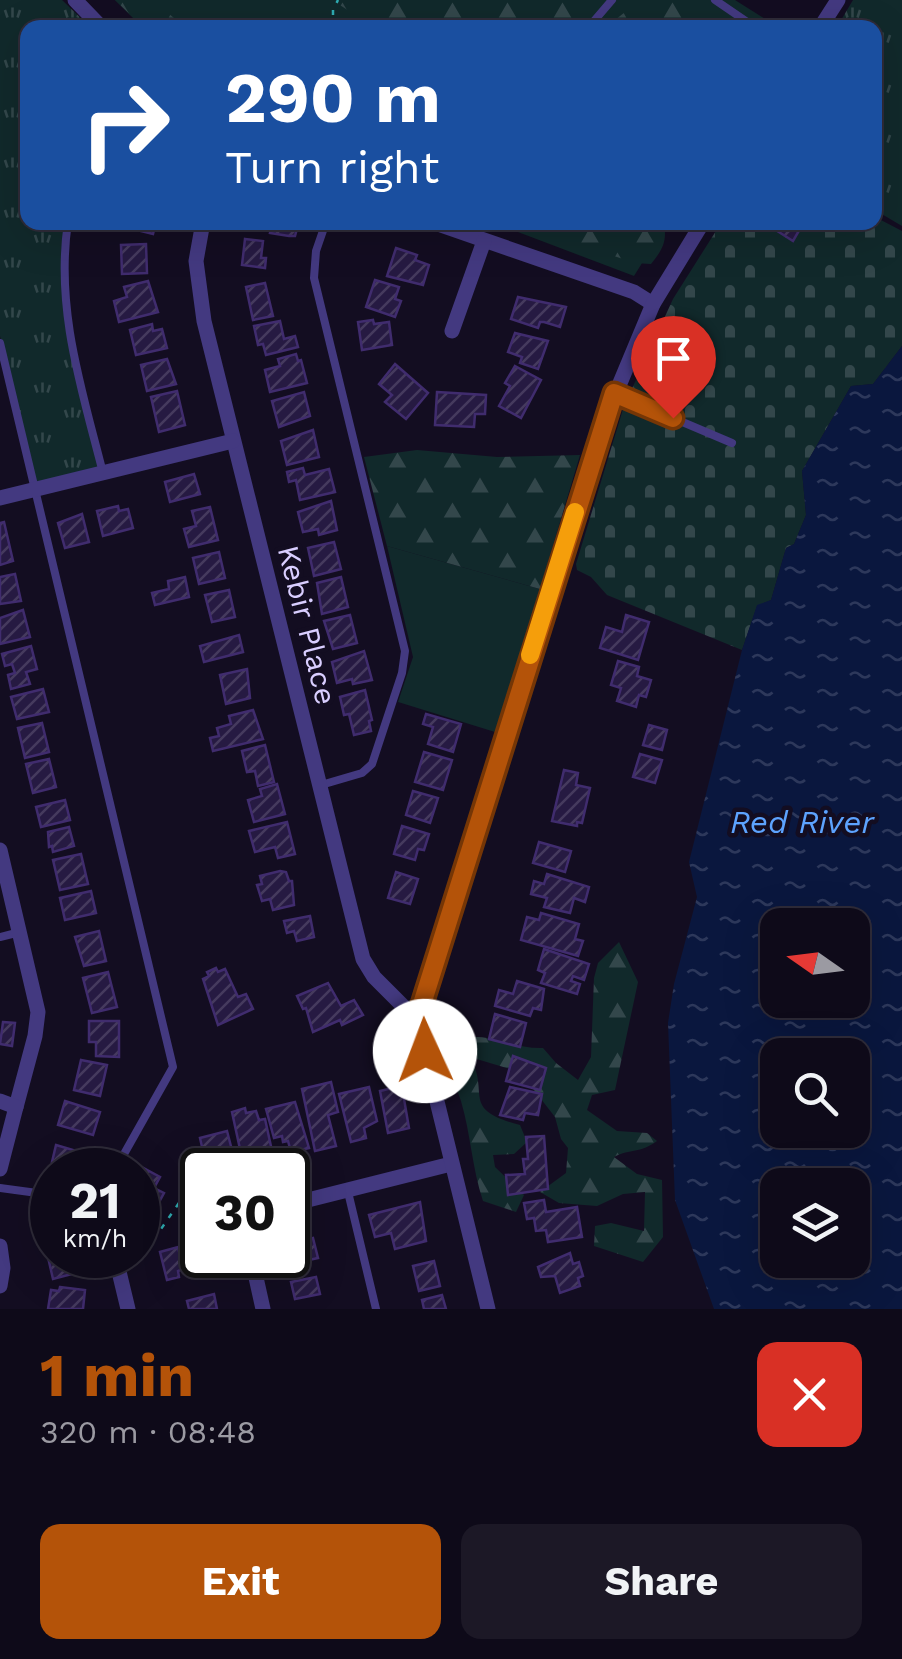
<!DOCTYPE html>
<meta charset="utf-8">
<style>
:root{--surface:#0e0a19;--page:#1c1826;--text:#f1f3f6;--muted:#9b9aa2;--line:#2e2b38;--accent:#b45309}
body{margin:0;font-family:"Work Sans",sans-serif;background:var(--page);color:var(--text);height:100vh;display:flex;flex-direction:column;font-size:38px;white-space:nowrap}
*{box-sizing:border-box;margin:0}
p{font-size:32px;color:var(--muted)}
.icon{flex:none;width:55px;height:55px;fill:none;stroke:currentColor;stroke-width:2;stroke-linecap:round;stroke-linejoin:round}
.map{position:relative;height:1309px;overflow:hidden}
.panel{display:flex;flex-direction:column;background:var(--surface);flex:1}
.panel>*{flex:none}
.hud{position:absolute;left:20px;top:20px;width:862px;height:210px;border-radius:20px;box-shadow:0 10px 40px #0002,0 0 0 2px var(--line);background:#1a4fa0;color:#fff;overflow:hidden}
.needle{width:65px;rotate:284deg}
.tools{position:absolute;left:760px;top:908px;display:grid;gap:20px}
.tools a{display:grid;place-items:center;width:110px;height:110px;border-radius:20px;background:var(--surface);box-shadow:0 10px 40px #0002,0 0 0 2px var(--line);font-size:50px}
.speed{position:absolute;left:30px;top:1148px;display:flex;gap:20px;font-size:50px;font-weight:700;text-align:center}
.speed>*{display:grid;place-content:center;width:130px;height:130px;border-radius:50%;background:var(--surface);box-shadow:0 10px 40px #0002,0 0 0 2px var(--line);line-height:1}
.speed small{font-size:25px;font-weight:400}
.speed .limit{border:5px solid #111;border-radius:15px;background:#fff;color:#111}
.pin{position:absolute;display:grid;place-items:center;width:85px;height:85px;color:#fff;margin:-102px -42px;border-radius:50% 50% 50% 0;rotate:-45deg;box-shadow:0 0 10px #0007}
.pin .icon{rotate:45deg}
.me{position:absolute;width:110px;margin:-55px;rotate:358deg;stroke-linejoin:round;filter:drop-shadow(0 0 8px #0008)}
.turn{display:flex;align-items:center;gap:35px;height:210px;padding:0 40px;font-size:45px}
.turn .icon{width:130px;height:130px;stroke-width:2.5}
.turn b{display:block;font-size:70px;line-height:85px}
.round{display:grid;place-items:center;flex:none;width:105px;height:105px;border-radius:20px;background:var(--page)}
.headline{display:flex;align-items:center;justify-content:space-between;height:170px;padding:0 40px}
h1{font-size:60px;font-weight:700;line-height:75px;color:var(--accent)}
.button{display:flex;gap:20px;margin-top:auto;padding:20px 40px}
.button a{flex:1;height:115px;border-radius:20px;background:var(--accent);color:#fff;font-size:40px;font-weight:700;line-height:115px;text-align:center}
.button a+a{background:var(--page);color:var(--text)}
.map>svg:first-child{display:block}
.grass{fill:#11292b}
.forest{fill:url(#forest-firs)}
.cemetery{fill:url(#cemetery-stones)}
.park{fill:url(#park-tufts)}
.water{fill:url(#water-ripples);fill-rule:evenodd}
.building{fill:url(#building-hatch);stroke:#402c6e;stroke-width:2.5}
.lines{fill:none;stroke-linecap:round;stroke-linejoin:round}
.path{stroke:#2facb2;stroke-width:2.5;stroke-dasharray:5 8;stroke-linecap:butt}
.lane{stroke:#433980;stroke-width:8}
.street{stroke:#433980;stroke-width:15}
.route-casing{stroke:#753606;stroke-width:25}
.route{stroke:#b45309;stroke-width:18}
.slow{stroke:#f59e0b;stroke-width:18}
.labels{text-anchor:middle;stroke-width:9;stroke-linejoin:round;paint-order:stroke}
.street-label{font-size:30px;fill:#d9ceff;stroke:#130d21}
.water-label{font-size:32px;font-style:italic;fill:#5da3fe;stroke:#130d21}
</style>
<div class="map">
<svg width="902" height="1309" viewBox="0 0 902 1309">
<defs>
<pattern id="forest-firs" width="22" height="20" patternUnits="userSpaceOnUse" patternTransform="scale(2.5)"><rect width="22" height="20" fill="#11292b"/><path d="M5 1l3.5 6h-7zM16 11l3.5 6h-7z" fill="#33474b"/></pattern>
<pattern id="cemetery-stones" width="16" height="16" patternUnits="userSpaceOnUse" patternTransform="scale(2.5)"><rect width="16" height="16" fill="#11292b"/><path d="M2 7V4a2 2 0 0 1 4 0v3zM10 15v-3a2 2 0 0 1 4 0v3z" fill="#33474b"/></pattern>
<pattern id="park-tufts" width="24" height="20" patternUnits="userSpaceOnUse" patternTransform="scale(2.5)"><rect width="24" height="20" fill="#11292b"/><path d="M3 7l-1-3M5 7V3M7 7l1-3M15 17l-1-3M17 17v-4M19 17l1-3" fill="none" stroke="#33474b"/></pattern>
<pattern id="water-ripples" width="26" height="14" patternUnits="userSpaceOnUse" patternTransform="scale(2.5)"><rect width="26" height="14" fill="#0a173e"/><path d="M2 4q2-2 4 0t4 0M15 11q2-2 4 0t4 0" fill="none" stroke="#2d385b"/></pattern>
<pattern id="building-hatch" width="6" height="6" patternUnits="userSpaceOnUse" patternTransform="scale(2.5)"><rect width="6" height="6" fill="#261a42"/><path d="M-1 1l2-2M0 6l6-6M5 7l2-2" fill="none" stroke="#453a5e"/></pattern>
</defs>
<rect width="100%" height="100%" fill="#130d21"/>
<g class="grass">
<path d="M115,0H735L778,27L143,28Z"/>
<path d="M494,223H667L634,276Z"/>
<path d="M387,546L540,589L495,732L398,702L413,657Z"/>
</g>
<g class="forest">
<path d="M115,0H152L185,27H143Z"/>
<path d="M332,0H561L573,4L575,0H600L583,18L565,27L364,28L357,16Z"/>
<path d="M647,0H690L731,27H606L629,9Z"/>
<path d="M515,223H577L612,235L617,223H664C667,242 663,249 651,264L635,263Z"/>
<path d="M417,450L497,457L580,455L540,589L387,546L364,457Z"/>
<path d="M619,942L638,982L615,1090L592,1095L587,1110L617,1131L647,1133L657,1141C639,1154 631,1148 614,1157L637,1174L662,1180L663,1237L643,1262L594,1246L595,1226L611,1223L644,1231L645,1192L623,1194L597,1206L559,1203L540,1192L566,1173L568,1148L561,1139L555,1117L527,1081L513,1070L470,1057C491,1094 459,1109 520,1125L527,1142L514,1154L493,1155L495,1167L524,1195L516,1212L483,1201C472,1168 471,1135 461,1101C454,1081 446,1063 441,1042L445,1033L458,1029L467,1037C494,1035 516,1049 543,1048L556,1063L578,1080L591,1057L594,978L598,963Z"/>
</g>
<path class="cemetery" d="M875,217L902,231V346L873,384L851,386L802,471L806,515L794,544L786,548L771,600L757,606L742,650L607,595L591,577L577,570L576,564L624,406L673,299L721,223L875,222Z"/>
<g class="park">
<path d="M0,0H62L90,27L28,28V222L68,223L64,301L103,473L35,490L0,336Z"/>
<path d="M853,0H902V226L875,210V28L837,27Z"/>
</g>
<path class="water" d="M902,346V1309H714L675,1200L668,1023L674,984L697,897L689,862L742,650L757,605L771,600L786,548L794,544L806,515L802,471L851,386L873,384ZM778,925H852V1000H778ZM778,1055H852V1130H778ZM778,1185H852V1260H778Z"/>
<g class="building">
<path d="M130,222H156L153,234L129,228Z"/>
<path d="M294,222L298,225L295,236H289L270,233L271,229L251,223Z"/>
<path d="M763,222H804L793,241Z"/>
<path d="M245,239L263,241L261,258H266L265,268L242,265Z"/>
<path d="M146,244L147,273L122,274L121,245Z"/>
<path d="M396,248L417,255L415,260L429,265L423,285L387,276Z"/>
<path d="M375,280L399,287L395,299L401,301L395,317L366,307Z"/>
<path d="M148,281L158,312L119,322L114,301L127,297L124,287Z"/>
<path d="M265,283L273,316L253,320L246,287Z"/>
<path d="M518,297L566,307L560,327L544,322H540L538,328L511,319Z"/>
<path d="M373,320L374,324L389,322L392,345L362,350L358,322Z"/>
<path d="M280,321L284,339L295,336L298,347L266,355L263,344L258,345L254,326Z"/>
<path d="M152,324L153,331L162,329L167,348L136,355L130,330Z"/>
<path d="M515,333L548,341L538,369L520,363L522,357L508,352Z"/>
<path d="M296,354L298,361L301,360L307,383L270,392L265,370L280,366L278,359Z"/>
<path d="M167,359L176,384L147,391L141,365Z"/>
<path d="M395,364L428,393L406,419L385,402L392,395L379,384Z"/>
<path d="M515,366L541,380L521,418L499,406L510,386L505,383Z"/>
<path d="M177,391L185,425L159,432L151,397Z"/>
<path d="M304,392L310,416L279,427L272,401Z"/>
<path d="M437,392L486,395L485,414H475L474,427L435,425Z"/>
<path d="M313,430L319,457L287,465L281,441Z"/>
<path d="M303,468L305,475L329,469L335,492L300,500L296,480L289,482L287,472Z"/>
<path d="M194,474L200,494L170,502L165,482Z"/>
<path d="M331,501L337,530L319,535L318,529L303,532L298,512Z"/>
<path d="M118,506L119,511L128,509L133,528L103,536L97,511Z"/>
<path d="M210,507L218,540L189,547L184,529L196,526L192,511Z"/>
<path d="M82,514L89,542L65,548L58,523Z"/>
<path d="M4,522L13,561L0,565V523Z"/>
<path d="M334,542L341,569L314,576L308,548Z"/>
<path d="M219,552L225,578L199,584L193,558Z"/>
<path d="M15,574L21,601L0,604V577Z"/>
<path d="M185,577L189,597L155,605L152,593L169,589L168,581Z"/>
<path d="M341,577L348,607L322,614L317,583Z"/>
<path d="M229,590L235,617L212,622L205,595Z"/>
<path d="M23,610L30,637L0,644V618Z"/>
<path d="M350,615L357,643L333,649L324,621Z"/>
<path d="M626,615L649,622L638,660L600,648L606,627L622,632Z"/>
<path d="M239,635L243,652L204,662L200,646Z"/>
<path d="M31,646L37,669L26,672L30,684L11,689L8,675L15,673L12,664L5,666L2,654Z"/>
<path d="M364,651L372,680L353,684L352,679L337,683L332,662Z"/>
<path d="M618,661L639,667L637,676L651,680L646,697L639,695L636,707L617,701L621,688L611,685Z"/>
<path d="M247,669L250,698L226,704L220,675Z"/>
<path d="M43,689L49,712L17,719L11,697Z"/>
<path d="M365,690L372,720L369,721L371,731L354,735L349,714L344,715L340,697Z"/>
<path d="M253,710L263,739L213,751L210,738L219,736L217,728L231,724L229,716Z"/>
<path d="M426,714L461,724L453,752L428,744L433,727L423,724Z"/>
<path d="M42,723L49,752L25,758L18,728Z"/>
<path d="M649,725L667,730L662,750L643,745Z"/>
<path d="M265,745L274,782L258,786L255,771L247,772L242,751Z"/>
<path d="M424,752L452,760L443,790L415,782Z"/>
<path d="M640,754L662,760L655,783L633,777Z"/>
<path d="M49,759L56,787L33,793L26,764Z"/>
<path d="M564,770L578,773L576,785L590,788L582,823L577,822V826L552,821Z"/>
<path d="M277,784L285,814L254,822L248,800L262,796L260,789Z"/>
<path d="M413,791L438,798L430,823L406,815Z"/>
<path d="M65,800L70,820L41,827L36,807Z"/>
<path d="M287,822L295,854L278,858L275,847L255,852L249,831Z"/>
<path d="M402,826L429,834L424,850L418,849L415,860L394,854Z"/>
<path d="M69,827L74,846L53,852L52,846L49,847L48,832Z"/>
<path d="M539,842L571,851L565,872L533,863Z"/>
<path d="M81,854L88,884L60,890L53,860Z"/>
<path d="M280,871L286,872L289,881H292L294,905L273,910L270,899L262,901L257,885L262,884L260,876Z"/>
<path d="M396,872L418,879L410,904L388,898Z"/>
<path d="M547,874L589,887L585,902L574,898L570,913L544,907L547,898L531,894L534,881L544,884Z"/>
<path d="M91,891L96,913L65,920L60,898Z"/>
<path d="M541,913L579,924L575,939L583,941L578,956L521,940L527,917L539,920Z"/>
<path d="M310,916L314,937L297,941L294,931L287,933L284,921Z"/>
<path d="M99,931L106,961L84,966L75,937Z"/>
<path d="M544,949L589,964L584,980L573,976L571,981L580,984L577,994L541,983L545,973L538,970Z"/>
<path d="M216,968L218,972L225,969L238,997L246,994L253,1009L218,1025L203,979L209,976L207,972Z"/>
<path d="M108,972L117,1007L92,1013L83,978Z"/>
<path d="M517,981L544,989L541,1010L533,1008L530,1016L495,1006L499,990L513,994Z"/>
<path d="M328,983L341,1006L354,1000L363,1015L342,1025L340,1020L313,1032L306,1008L303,1009L297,996Z"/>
<path d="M495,1014L526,1023L520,1047L489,1039Z"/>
<path d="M89,1021H119V1057L96,1056V1042H89Z"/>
<path d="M3,1022L15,1023L12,1046L0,1044Z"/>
<path d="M513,1056L546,1068L540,1090L506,1081Z"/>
<path d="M81,1060L107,1065L100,1096L74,1090Z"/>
<path d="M331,1082L338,1112L328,1115L336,1146L315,1151L302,1089Z"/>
<path d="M369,1087L377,1121L364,1128L366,1138L351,1142L339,1094Z"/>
<path d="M397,1087L399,1094L403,1093L409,1128L388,1133L380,1091Z"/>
<path d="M510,1087L542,1094L538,1115L525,1113L523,1120L500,1115Z"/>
<path d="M65,1101L100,1112L93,1135L58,1125Z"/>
<path d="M295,1102L309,1148L291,1152L288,1141L283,1142L282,1136L274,1138L266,1109Z"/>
<path d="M245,1108L246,1113L256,1111L259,1120L265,1119L274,1160L256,1164L253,1153L248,1154L247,1148L240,1149L232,1112Z"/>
<path d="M227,1131L234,1158L207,1169L200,1138Z"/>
<path d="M544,1136L548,1189L508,1195L506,1175L525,1174L523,1159H528L526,1137Z"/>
<path d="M56,1145L80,1152L75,1170H54L55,1163L52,1162Z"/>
<path d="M138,1165L160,1177L154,1188L164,1193L148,1222L138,1216V1170H135Z"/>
<path d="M544,1200L546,1212L577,1207L582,1237L548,1242L546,1230L536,1231L534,1218L527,1219L524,1203Z"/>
<path d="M420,1202L426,1241L395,1249L391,1233L375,1237L369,1215Z"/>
<path d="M52,1211V1243L46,1245L40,1214Z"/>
<path d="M313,1238L318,1258L295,1263L290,1243Z"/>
<path d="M178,1247L180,1256L183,1255V1269L178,1271L179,1277L167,1280L160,1252Z"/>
<path d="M52,1252V1255H79L83,1271L53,1279L47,1253Z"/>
<path d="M570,1253L573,1264L579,1262L583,1276L578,1278L580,1286L560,1293L555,1276L541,1277L538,1267Z"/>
<path d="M434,1261L440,1286L419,1291L413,1266Z"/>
<path d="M316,1277L320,1294L295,1299L291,1282Z"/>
<path d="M60,1287L85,1290L83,1309H48L51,1290L59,1291Z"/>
<path d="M214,1294L217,1309H189L187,1301Z"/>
<path d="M442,1295L446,1309H424L422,1300Z"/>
</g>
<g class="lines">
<g class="path">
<path d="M333,28V10L338,0"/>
<path d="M138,1224L155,1232L161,1229L181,1200"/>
</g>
<g class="lane">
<path d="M715,0L756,28"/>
<path d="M588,28L612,0"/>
<path d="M68,222C55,309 82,390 103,473"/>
<path d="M0,343L173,1067L115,1170"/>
<path d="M614,393L732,443"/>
<path d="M321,785L362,773L372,764L402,673L405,651L314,278L316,251L326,222"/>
<path d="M0,937L20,932"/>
<path d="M0,1188L52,1195"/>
<path d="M348,1192L376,1309"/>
</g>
<g class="street">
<path d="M75,0L102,28"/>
<path d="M820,28L838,0"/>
<path d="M203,222L196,261L204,321L363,959L374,977L417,1020"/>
<path d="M432,222L634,292L653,304"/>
<path d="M452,331L484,241"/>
<path d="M0,498L233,441"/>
<path d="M0,850L38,1012L35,1036L16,1107"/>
<path d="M0,1101L16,1107L0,1169"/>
<path d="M288,1205L451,1164"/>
<path d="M0,1246L3,1268L0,1286"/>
<path d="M115,1255L128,1309"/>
<path d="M251,1255L263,1309"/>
<path d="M488,1309L417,1020L600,431L653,304L703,222"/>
</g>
</g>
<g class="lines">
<defs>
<path id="route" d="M425,1051L417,1020L614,393L673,418"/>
</defs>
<use href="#route" class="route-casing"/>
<use href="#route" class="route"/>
<path class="slow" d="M530,655L575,512"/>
</g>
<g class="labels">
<g class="street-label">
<text transform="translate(307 625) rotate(76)" y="10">Kebir Place</text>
</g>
<g class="water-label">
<text x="802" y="833">Red River</text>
</g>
</g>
</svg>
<div class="tools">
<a><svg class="needle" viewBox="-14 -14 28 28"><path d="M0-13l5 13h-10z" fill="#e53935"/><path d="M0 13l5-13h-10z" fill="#9b9aa2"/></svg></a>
<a><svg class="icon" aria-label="search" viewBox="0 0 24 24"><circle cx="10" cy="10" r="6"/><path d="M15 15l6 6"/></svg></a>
<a><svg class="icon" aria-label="layers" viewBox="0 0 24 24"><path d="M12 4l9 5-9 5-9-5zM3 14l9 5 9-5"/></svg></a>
</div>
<div class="speed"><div>21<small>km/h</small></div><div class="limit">30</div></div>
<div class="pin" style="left:673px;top:418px;background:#d93025"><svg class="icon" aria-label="arrive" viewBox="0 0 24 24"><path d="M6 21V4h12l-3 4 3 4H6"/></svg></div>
<svg class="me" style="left:425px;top:1051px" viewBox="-20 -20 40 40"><circle r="19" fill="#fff"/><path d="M0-13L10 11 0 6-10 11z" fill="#b45309"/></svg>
<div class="hud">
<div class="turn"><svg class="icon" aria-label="right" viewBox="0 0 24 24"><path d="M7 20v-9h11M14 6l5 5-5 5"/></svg><div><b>290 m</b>Turn right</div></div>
</div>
</div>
<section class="panel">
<div class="headline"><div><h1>1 min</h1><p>320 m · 08:48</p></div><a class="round" style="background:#d93025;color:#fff"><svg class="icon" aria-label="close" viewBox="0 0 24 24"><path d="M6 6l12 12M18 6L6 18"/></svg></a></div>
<div class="button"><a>Exit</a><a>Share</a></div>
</section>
